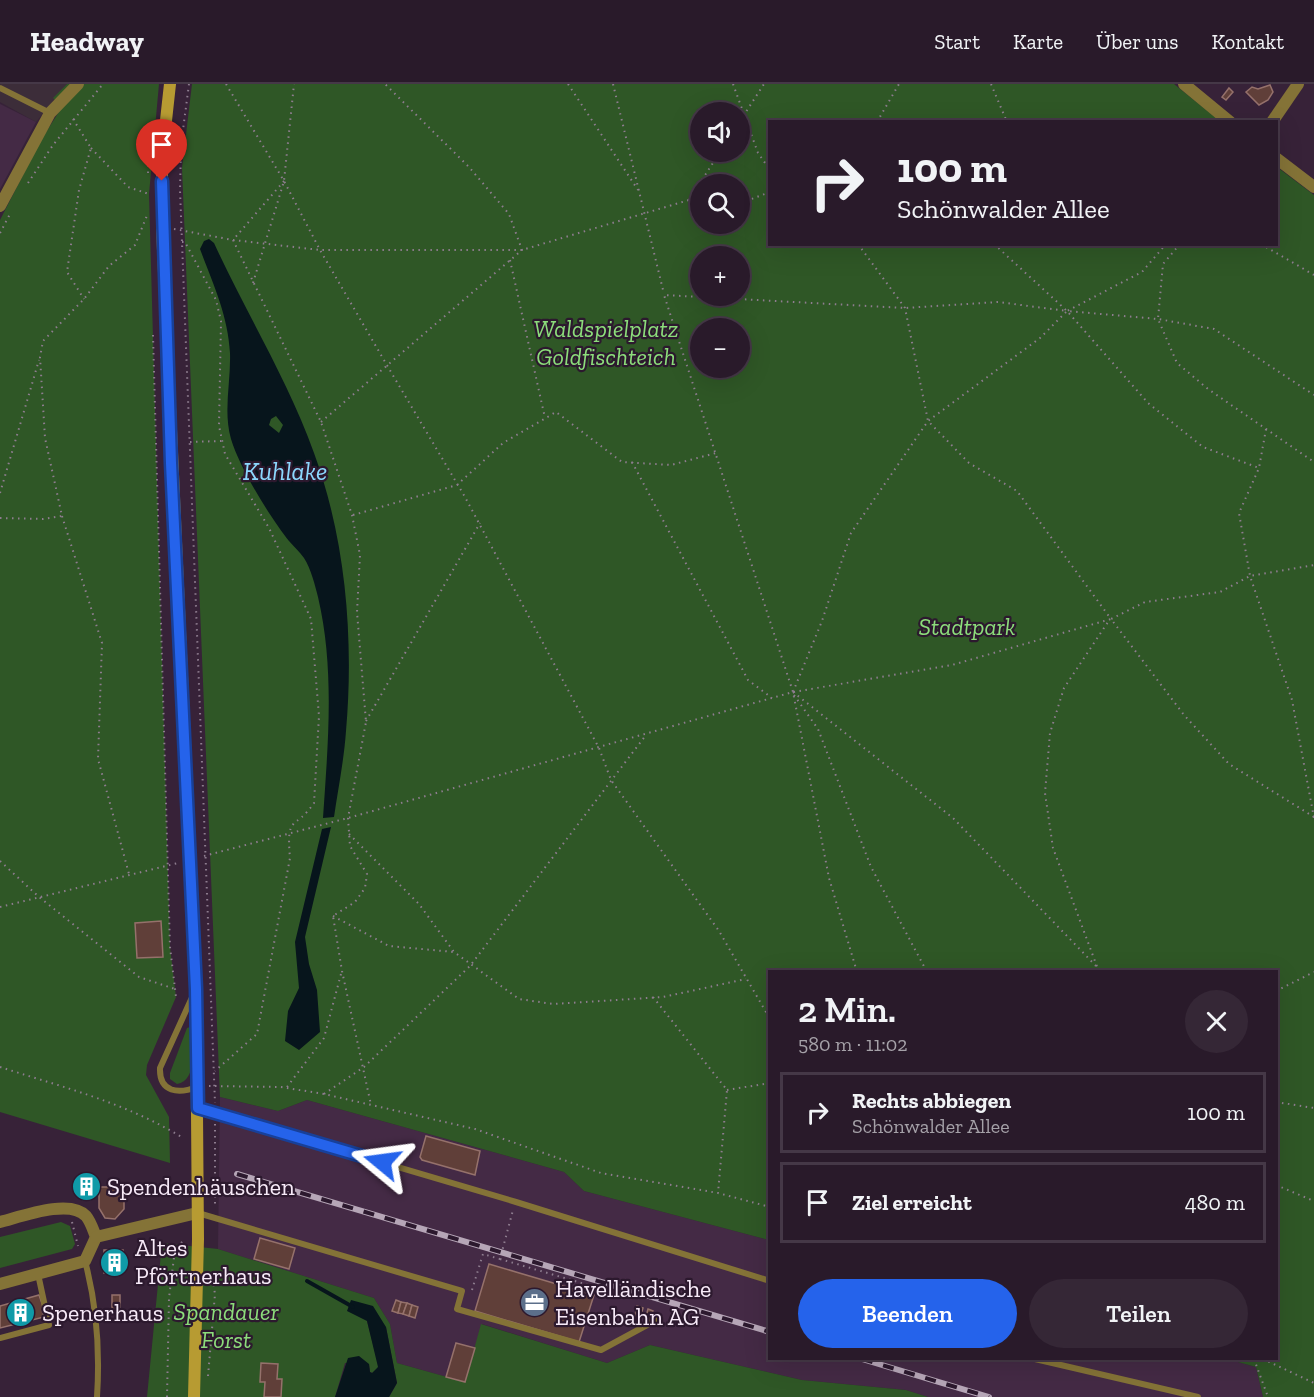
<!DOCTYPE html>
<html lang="de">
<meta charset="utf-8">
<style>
:root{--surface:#291a2a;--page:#352736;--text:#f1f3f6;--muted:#a5a1a8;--line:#453847;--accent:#2563eb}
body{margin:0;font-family:"Zilla Slab",serif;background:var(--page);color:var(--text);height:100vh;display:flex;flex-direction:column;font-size:22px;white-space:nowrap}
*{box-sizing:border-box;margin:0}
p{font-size:20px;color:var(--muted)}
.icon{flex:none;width:33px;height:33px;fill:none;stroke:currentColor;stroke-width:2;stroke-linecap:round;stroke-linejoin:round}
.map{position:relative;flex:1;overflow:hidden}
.panel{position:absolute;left:768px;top:886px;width:510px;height:390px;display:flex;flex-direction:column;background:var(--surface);border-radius:0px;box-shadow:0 6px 24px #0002,0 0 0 2px var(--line)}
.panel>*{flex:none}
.hud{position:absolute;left:768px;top:36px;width:510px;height:126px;border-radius:0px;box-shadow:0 6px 24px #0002,0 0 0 2px var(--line);background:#291a2a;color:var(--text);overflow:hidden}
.controls{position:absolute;left:690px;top:18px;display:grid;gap:12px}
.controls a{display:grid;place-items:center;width:60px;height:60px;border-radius:50%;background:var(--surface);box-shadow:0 6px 24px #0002,0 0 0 2px var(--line);font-size:30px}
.pin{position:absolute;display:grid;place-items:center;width:51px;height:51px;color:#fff;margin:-62px -26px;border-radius:50% 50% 50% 0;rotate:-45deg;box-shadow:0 0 6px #0007}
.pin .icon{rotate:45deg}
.me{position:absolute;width:66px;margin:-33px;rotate:286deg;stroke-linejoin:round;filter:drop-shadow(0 0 4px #0008)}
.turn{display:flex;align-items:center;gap:21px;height:126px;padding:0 30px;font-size:27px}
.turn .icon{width:78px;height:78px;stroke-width:2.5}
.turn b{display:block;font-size:42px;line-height:51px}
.round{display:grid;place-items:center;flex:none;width:63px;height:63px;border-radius:32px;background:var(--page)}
.headline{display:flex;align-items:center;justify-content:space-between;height:102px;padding:0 30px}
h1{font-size:36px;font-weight:600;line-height:45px}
.cta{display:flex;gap:12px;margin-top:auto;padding:12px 30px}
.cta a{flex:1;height:69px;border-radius:36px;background:var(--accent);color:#fff;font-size:24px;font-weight:600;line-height:69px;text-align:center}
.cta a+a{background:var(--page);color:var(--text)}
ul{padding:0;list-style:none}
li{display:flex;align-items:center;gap:18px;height:81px;margin:0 12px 9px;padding:0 18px;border:3px solid var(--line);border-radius:0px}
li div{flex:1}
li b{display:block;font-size:22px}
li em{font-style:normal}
header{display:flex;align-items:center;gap:36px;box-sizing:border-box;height:84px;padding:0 30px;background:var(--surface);border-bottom:2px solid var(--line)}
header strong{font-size:28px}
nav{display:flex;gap:33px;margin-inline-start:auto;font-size:21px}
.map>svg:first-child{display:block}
.commercial{fill:#3c2d39}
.built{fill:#442a45}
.green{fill:#2f5726;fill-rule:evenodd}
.water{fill:#07151c;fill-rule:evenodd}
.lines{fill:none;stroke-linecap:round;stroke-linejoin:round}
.stream{stroke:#07151c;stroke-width:4}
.building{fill:#603f39;stroke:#95716b;stroke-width:1.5}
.path{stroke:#8e7d8f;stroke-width:2;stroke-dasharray:1.5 4.5;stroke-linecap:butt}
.service{stroke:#847337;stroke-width:6}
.minor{stroke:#847337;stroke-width:12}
.secondary{stroke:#b79b32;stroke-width:12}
.rail-casing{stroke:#b6a6b7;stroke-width:6}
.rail{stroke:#2c192e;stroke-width:4;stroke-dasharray:11;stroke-linecap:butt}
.route-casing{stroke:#184099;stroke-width:15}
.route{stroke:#2563eb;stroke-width:10}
.labels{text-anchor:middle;stroke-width:4.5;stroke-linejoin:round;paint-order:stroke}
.park-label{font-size:24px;font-style:italic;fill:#8cdd7b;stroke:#2c192e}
.poi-label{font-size:24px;fill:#f7eaf8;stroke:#2c192e;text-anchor:start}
.water-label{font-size:26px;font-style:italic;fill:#8cd8fe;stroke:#2c192e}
</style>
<header>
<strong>Headway</strong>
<nav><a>Start</a><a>Karte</a><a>Über uns</a><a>Kontakt</a></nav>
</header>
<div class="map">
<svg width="1314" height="1313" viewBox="0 0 1314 1313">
<rect width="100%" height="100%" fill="#372238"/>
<path class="commercial" d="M0,0H67L36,38L0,18Z"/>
<g class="built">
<path d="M0,20L36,38L0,105Z"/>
<path d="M220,1013L278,1027L307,1016L564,1088L584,1107L769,1156L770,1275H1227L1256,1283L1263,1313H928L906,1306L802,1296L650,1261L607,1279L482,1240L465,1298L397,1279L390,1240L374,1214L218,1165Z"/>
</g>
<g class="green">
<path d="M67,0H159L149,110L170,863L176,913L147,981L146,991L169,1033L170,1079L0,1028V136L41,56L62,23L53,14Z"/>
<path d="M192,0H1174L1220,37L770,38V160H1276L1277,83L1314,111V1313H1263L1256,1283L1227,1275H1276V888H770L769,1156L584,1107L564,1088L307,1016L278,1027L220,1013L182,84ZM700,28H740V68H700ZM700,100H740V140H700ZM700,172H740V212H700ZM700,244H740V284H700Z"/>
<path d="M190,943C193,959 198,997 177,1000L170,995V989L187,944Z"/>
<path d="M61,1138L70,1142L75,1160L72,1165L0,1184V1153Z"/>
<path d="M162,1159L218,1165L374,1214L390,1240L397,1279L465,1298L481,1240L607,1279L650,1261L802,1296L906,1306L928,1313H389L397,1299L386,1243L367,1237L379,1283L373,1289L370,1288L369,1280L345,1279L335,1313H147Z"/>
</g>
<g class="water">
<path d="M209,155L214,159C246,229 288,296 314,369C346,456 354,555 346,647C344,676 338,705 334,733L323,734C328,660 335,585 318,513C315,501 311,485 304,474C300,468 294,463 289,457C270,433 240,385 231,355C223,327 231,298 230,269C228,231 213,200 200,165L204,157ZM276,332L283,341L279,349L269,341L271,335Z"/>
<path d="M331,743L305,853L309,880L317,906L320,948L299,966L285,957L288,927L299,904L295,858L322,745Z"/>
<path d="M351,1216L373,1222L386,1243L397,1299L389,1313H335L348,1274L359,1272L369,1280L370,1288L372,1289L378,1283L367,1237L347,1227Z"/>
</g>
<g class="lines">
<path class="stream" d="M307,1197L353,1223"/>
</g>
<g class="building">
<path d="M1270,1L1273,8L1268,16L1259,21L1246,8L1252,3L1258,5Z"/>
<path d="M1229,4L1233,8L1226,16L1222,13Z"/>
<path d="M161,837L163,873L137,874L135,839Z"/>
<path d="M426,1052L480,1067L475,1091L422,1076L420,1073Z"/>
<path d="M88,1091L94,1112L85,1115L79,1093Z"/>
<path d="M99,1103H124V1125L115,1135L105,1134L99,1124Z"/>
<path d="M260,1154L295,1164L289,1185L254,1175Z"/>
<rect x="104" y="1166" width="19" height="23"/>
<path d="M489,1180L594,1211L579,1258L475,1227Z"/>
<path d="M39,1211L44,1225L42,1226L44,1233L0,1244V1222Z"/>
<rect x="112" y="1211" width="8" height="18"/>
<path d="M396,1216L401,1218L398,1229L392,1227Z"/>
<path d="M401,1218L407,1219L403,1230L398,1229Z"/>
<path d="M407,1219L412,1221L409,1232L403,1230Z"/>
<path d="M412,1221L418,1223L415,1234L409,1232Z"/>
<path d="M637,1222L643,1224L640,1234L635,1232Z"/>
<path d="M648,1225L653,1227L650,1237L645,1236Z"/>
<path d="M456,1259L475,1264L465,1298L446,1293Z"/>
<path d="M261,1279L278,1280L277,1295H282L281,1313H264L265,1298H260Z"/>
</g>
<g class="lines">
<g class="path">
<path d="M189,0L181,61L180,106L215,1019"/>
<path d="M226,0L284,97L320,166L388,283L465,413L599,664L611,696L719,847L770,935"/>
<path d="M568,0L638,106"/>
<path d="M613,0L664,210"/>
<path d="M733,0L758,69L770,86"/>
<path d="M991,0L1007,38"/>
<path d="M73,35L91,64L79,106L67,188L84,215"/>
<path d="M740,37L764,0"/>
<path d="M877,38L899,0"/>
<path d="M91,64L128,103L149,110"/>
<path d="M148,89L149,77"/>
<path d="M284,97L233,156L321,338L352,431L360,471L357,528L366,638L348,734L350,762L367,790L365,804L355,818L333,832L342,887L371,1021"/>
<path d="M28,99L53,61L103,0"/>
<path d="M689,116L720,68"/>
<path d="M740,116H749L770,108"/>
<path d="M174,145L233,156L320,166H522L689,116H700"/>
<path d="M0,149L10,130"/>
<path d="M182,158H185L216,216L221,237L219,342L225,370L269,444L311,535L319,632L314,719C295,747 286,729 290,774L257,950L215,987"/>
<path d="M858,160L905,224L928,337L969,379L1017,407L1111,535L1145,518L1220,508L1250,492L1314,481"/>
<path d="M994,160L1067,227L1148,319L1203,363L1259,384"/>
<path d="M1180,160L1163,180L1158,235L1177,279L1208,305L1314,378"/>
<path d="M1261,160L1314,191"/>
<path d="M510,176L545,334"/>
<path d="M253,199L284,97L294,0"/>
<path d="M153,251L170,863L176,913"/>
<path d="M321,338L522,166L509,130L469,83L385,0"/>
<path d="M1266,345L1259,384L1239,429L1250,492L1292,616L1314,734"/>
<path d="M190,358L221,357"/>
<path d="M632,378L748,596L772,614"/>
<path d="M0,409L39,276"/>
<path d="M353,431L457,401L503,359L556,328L622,378L671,381L716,369"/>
<path d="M62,432L102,559L98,675L129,790"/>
<path d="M0,434L43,435L62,432L45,354L40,273L43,257L84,215L109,182L135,161L148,129"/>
<path d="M793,608L822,537L851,449L928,337L1040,254L1067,227L1158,235L1214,245L1314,311"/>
<path d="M793,608L953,734L1096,882"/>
<path d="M794,611L818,645L871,783L927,888"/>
<path d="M366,637L480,439"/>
<path d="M349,750L419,820L454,868L519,915L553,920L663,913L746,895"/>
<path d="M204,772L348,734L793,608L952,581L1111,535L1184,631L1229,680L1314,733"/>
<path d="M0,777L39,813L139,893L175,905"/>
<path d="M0,823L178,779"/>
<path d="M333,832L389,862L454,868"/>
<path d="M857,888L829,794L793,608L664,211L905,224L998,218L1067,227L1142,188L1166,160"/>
<path d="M1099,888L1053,764L1045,709L1050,649L1064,604L1110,535"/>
<path d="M1276,907L1314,888"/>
<path d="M653,913L727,1006L718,1109"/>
<path d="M0,983C62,1003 127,1019 183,1054"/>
<path d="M209,1002L281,1003L324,1010L475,1045L601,1089L718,1109L770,1123"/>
<path d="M287,1003L324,954L341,890"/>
<path d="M727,1006L770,999"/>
<path d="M324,1010L364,983L470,882L646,651"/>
<path d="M1276,1018L1314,1024"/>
<path d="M215,1040V1124"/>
<path d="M1276,1101L1314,1117"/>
<path d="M72,1138L78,1162"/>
<path d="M500,1175L612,1208"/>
<path d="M472,1206L483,1170L500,1175L513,1126"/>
<path d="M1254,1275L1268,1313"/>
<path d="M1263,1275L1314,1299"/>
<path d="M208,1292L215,1210L211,1185"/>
<path d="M167,1313L169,1214L174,1173L184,1154"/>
</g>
<g class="service">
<path d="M0,4L50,29"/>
<path d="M194,909L160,984C159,1009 179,1010 197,1003"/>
<path d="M198,1024L516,1118L770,1197"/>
<path d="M198,1129L462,1207L457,1225L601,1266L660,1234"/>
<path d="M85,1177C97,1222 100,1267 97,1313"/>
<path d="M0,1254L49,1241L38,1190"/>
<path d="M1035,1275L1198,1313"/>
</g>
<g class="minor">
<path d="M1184,0L1230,38"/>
<path d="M1272,38L1298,0"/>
<path d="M1276,74L1314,103"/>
<path d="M0,122L50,29L78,0"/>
<path d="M0,1138C20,1133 70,1114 86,1132C91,1138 93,1146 96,1153L85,1177L0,1200"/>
<path d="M96,1153L197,1129"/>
</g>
<path class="secondary" d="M170,0L162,73V144L196,905L198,1155L194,1313"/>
<defs>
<g id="rail">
<path d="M237,1090L770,1248"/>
<path d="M862,1275L989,1313"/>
</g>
</defs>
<use href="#rail" class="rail-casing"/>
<use href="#rail" class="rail"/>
</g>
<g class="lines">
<defs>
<path id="route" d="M162,97L171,379L196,905L198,1024L382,1078"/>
</defs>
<use href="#route" class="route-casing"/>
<use href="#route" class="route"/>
</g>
<defs>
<symbol id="building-disc" viewBox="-11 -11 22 22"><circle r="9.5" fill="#0f9aa8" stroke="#2c192e"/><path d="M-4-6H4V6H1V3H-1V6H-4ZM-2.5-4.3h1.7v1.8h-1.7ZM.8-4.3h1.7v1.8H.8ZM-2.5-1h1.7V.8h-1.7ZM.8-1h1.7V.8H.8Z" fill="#fff"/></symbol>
<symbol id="office-disc" viewBox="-11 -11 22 22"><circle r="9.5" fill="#5c6f8a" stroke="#2c192e"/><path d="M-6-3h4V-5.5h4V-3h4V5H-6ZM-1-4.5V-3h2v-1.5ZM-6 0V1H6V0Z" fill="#fff"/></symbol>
</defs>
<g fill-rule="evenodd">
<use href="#building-disc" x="70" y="1086" width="33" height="33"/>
<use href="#building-disc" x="98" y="1162" width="33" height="33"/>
<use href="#office-disc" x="518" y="1202" width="33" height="33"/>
<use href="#building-disc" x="4" y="1212" width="33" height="33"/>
</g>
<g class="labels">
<g class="park-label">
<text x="606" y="253">Waldspielplatz<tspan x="606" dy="28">Goldfischteich</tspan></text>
<text x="967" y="551">Stadtpark</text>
<text x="226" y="1236">Spandauer<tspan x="226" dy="28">Forst</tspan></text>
</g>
<g class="poi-label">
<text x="107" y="1111">Spendenhäuschen</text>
<text x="135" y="1172">Altes<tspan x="135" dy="28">Pförtnerhaus</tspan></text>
<text x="555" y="1213">Havelländische<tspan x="555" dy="28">Eisenbahn AG</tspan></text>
<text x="42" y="1237">Spenerhaus</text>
</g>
<g class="water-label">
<text x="285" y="396">Kuhlake</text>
</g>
</g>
</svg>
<div class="controls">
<a><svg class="icon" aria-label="sound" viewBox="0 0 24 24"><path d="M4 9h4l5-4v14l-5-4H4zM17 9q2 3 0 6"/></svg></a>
<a><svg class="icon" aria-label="search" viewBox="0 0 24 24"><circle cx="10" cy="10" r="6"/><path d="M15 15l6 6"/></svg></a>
<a>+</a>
<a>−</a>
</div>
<div class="pin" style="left:162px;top:97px;background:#d93025"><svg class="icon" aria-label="arrive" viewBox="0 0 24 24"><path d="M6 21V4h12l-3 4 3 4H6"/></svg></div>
<svg class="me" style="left:382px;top:1078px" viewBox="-20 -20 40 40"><path d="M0-17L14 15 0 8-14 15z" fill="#2563eb" stroke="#fff" stroke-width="4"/></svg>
<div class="hud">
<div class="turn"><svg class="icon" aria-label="right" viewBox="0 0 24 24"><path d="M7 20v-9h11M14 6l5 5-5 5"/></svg><div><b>100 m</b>Schönwalder Allee</div></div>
</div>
<section class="panel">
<div class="headline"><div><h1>2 Min.</h1><p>580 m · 11:02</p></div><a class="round"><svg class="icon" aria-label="close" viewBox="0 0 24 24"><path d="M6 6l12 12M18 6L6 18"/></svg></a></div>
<ul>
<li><svg class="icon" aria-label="right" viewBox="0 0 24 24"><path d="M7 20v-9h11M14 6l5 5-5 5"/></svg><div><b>Rechts abbiegen</b><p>Schönwalder Allee</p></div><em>100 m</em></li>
<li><svg class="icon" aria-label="arrive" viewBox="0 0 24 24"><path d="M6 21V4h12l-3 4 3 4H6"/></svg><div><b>Ziel erreicht</b></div><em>480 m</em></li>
</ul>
<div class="cta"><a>Beenden</a><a>Teilen</a></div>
</section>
</div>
